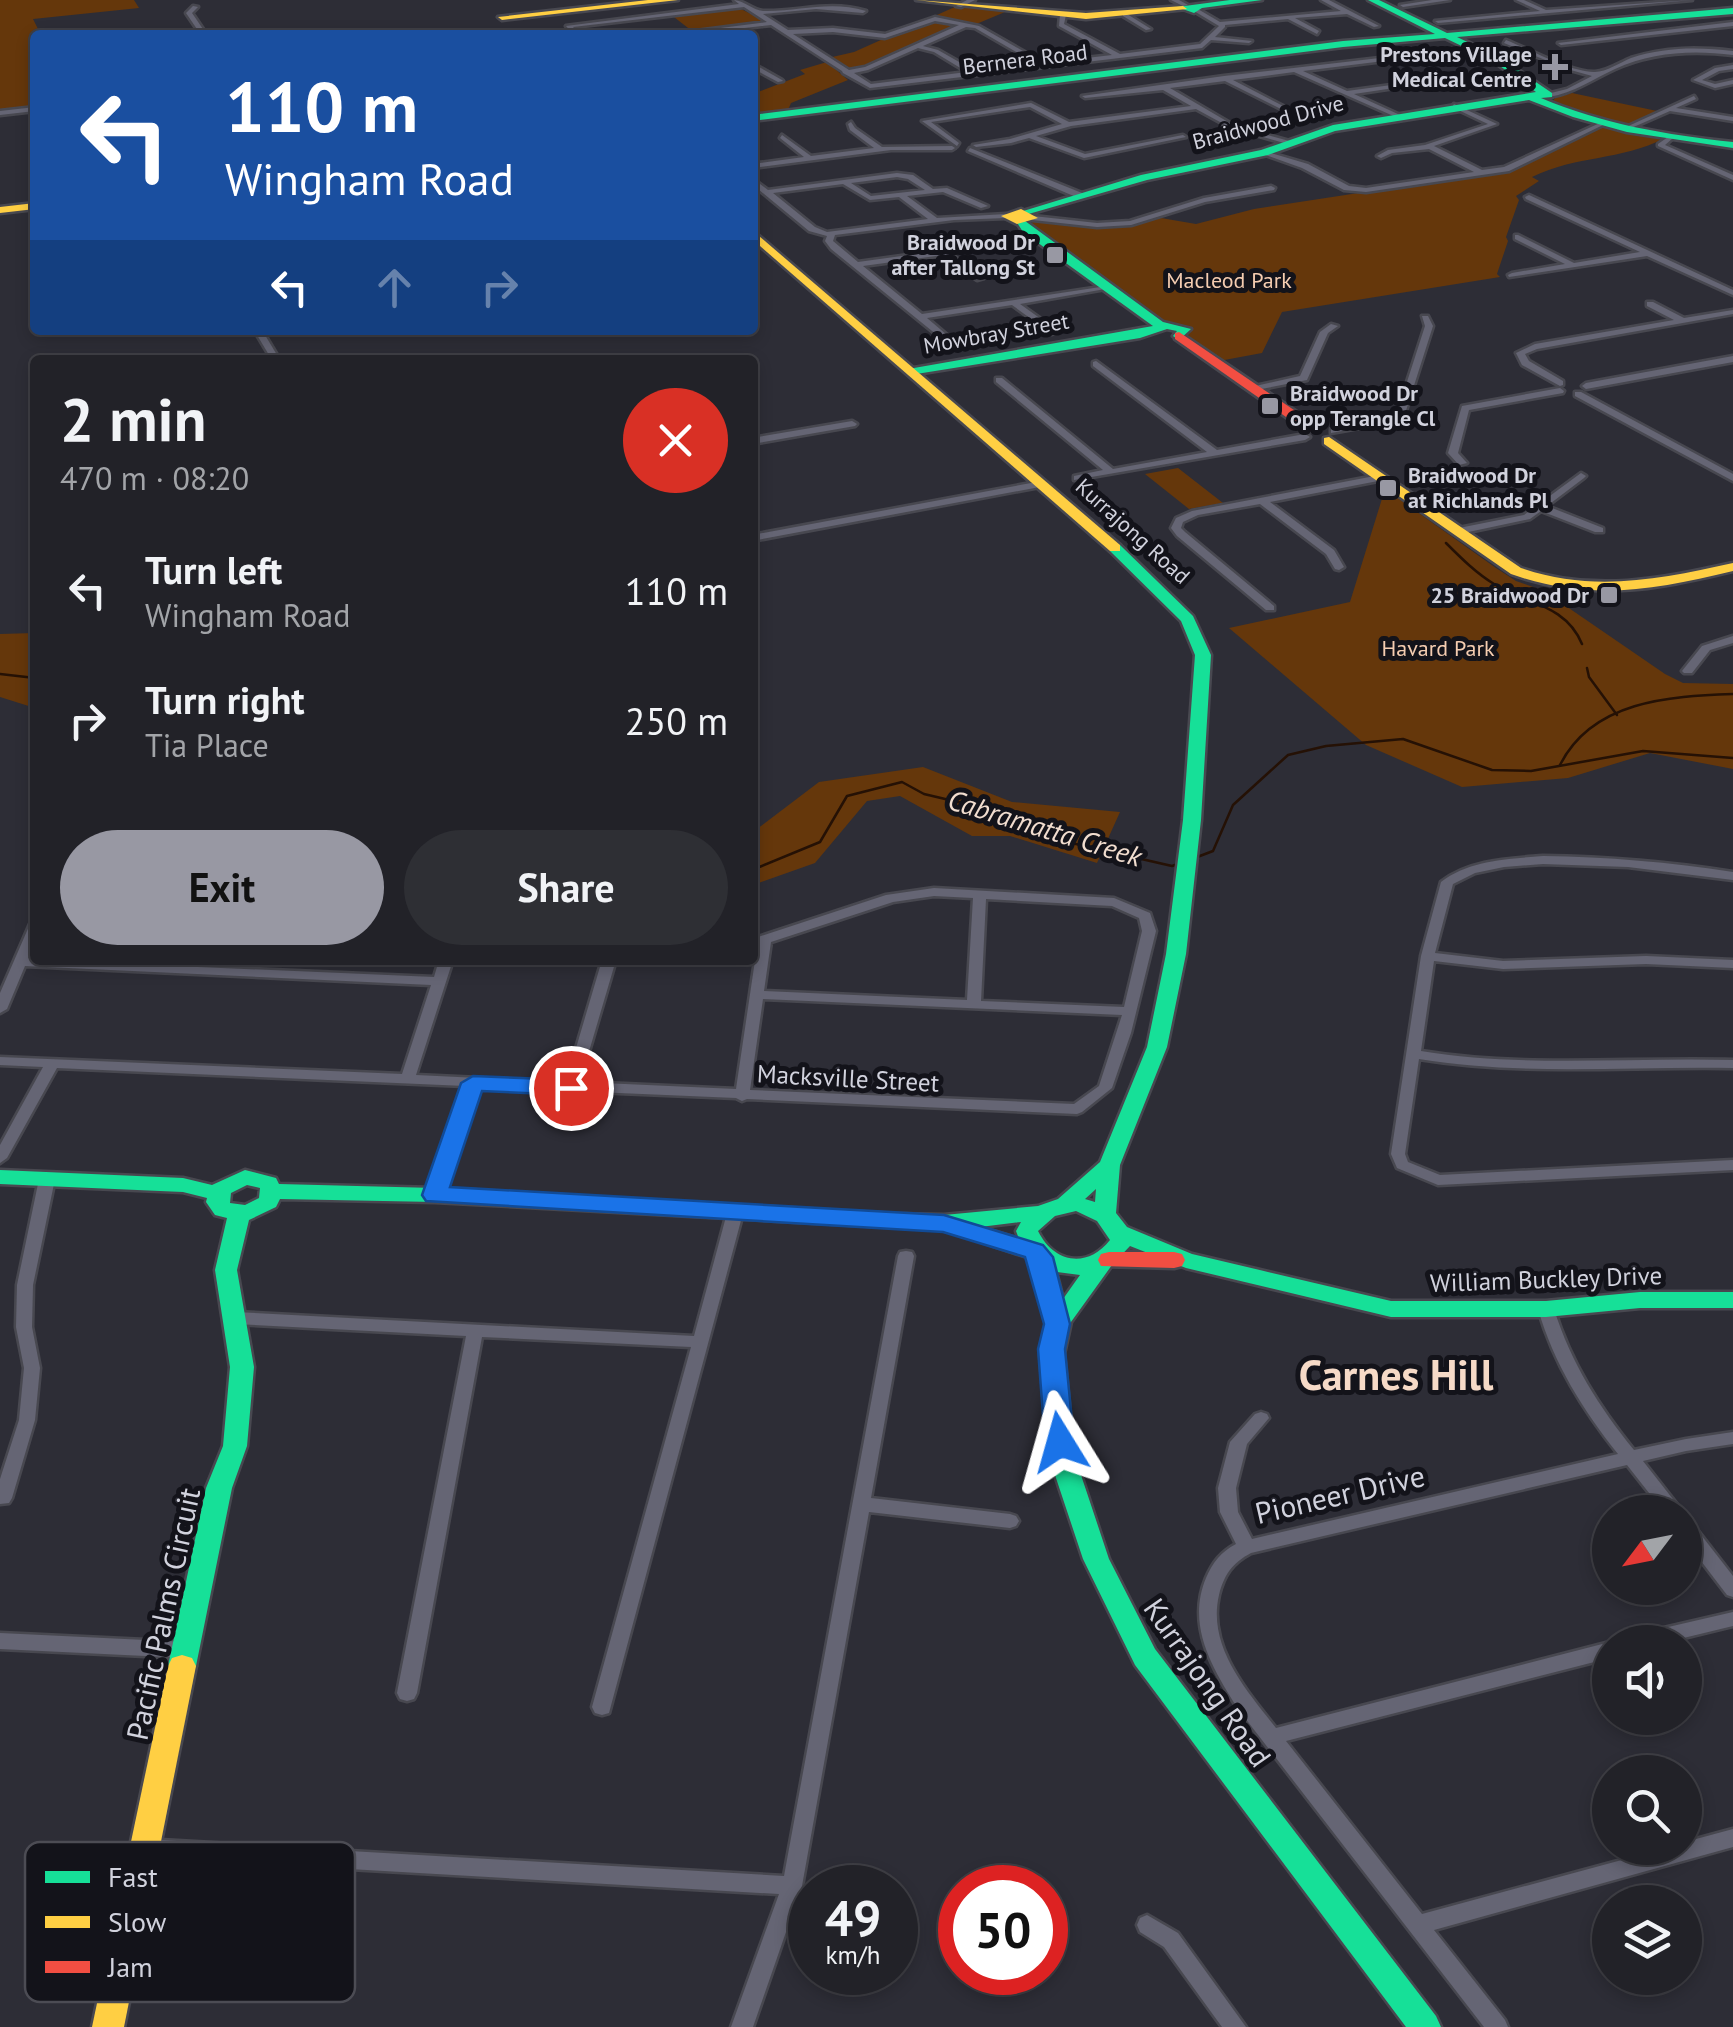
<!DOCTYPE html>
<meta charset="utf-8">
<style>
:root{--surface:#222228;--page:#2e2f34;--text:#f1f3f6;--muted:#a2a4a8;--line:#3f3f45;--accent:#9898a3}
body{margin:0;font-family:"PT Sans",sans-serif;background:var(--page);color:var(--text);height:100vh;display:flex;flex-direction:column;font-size:38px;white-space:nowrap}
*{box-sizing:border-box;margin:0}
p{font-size:32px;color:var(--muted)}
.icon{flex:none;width:55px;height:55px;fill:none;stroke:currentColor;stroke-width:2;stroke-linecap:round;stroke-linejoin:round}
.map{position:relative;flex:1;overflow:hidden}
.details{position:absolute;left:30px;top:355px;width:728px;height:610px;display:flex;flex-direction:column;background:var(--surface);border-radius:10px;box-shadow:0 5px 15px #0003,0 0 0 2px var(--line)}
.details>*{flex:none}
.top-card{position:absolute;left:30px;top:30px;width:728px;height:305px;border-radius:10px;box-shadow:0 5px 15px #0003,0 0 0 2px var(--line);background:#1a4fa0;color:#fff;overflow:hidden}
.needle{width:65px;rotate:238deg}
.fabs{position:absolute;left:1592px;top:1495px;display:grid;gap:20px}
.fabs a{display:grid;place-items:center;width:110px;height:110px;border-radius:50%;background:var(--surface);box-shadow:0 5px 15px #0003,0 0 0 2px var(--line);font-size:50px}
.speed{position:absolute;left:788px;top:1865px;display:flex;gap:20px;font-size:50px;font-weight:700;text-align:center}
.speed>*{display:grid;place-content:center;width:130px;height:130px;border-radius:50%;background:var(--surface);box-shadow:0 5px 15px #0003,0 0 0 2px var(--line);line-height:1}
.speed small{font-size:25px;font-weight:400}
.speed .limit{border:15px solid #d22;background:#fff;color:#111}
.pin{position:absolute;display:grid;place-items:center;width:85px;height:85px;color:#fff;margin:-42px;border:5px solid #fff;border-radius:50%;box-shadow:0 2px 10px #0007}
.me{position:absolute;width:110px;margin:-55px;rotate:352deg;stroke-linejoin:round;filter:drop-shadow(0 0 8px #0008)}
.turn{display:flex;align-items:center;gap:35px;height:210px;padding:0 30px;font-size:45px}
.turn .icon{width:130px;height:130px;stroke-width:2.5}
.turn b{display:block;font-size:70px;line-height:85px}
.lanes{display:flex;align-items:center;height:95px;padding:0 30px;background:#0003;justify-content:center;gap:50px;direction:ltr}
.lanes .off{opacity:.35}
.round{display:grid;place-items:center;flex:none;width:105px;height:105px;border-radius:52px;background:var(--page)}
.headline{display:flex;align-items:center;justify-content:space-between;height:170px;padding:0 30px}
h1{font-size:60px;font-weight:700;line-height:75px}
.primary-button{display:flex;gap:20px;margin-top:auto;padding:20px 30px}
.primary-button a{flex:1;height:115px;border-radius:60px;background:var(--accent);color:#111;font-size:40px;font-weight:700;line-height:115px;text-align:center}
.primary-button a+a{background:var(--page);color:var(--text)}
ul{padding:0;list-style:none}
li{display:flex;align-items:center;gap:30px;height:130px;padding:0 30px}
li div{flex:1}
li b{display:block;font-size:38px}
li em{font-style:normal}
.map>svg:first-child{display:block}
.green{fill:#65370b}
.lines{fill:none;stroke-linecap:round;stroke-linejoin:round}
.stream{stroke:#251105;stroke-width:2.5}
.street-casing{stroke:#484850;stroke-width:5}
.fast-casing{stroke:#484850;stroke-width:5}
.slow-casing{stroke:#484850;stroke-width:5}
.jam-casing{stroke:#484850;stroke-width:5}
.street{fill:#656574;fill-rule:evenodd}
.fast{fill:#16e098;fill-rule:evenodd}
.slow{fill:#ffcf43;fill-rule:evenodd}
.jam{fill:#f24e42;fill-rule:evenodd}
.route{fill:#1a73e8;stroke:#114b97;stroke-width:2.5}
.poi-dot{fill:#9898a3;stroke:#13131a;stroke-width:4}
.labels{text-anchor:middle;stroke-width:10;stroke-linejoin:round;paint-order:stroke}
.far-poi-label{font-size:22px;font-weight:bold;fill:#d1d2dd;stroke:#13131a;text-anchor:end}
.far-street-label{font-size:22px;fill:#d1d2dd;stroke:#13131a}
.far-park-label{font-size:22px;fill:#f5cdb1;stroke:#13131a}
.street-label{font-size:25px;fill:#d1d2dd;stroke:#13131a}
.water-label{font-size:28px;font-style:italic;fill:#f1ddcf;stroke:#13131a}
.near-street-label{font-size:30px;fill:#d1d2dd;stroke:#13131a}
.near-district-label{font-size:42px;font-weight:bold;fill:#f6dac7;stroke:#13131a}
.key{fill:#13131a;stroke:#4c4c54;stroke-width:2.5}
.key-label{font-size:28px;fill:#d1d2dd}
</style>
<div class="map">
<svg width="1733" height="2027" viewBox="0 0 1733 2027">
<rect width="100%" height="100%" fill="#2d2d36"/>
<g class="green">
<path d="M0,0H134L139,8L33,19L41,35H35V106L0,110Z"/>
<path d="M957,6L1005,12L974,25L963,23L863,68L846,70L828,58L854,52Z"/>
<path d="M737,7L765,21L692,31L670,14Z"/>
<path d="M827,62L848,80L791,103L788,110L753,114V94L805,74L800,70Z"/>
<path d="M1572,93L1657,111L1627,127L1573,113L1552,102L1555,98Z"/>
<path d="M1605,125L1665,138C1620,161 1577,155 1532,177L1539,181L1516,196L1519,200L1506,237L1508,241L1497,274L1500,277L1282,312L1262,353L1219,361L1188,337V328L1164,322L1028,226L1035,220L1127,226L1161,218L1196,224L1254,209L1509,170Z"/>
<path d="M1178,468L1223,503L1189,509L1145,474Z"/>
<path d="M1385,489L1496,568L1516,581L1544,591L1665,674L1683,683L1733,684V769L1650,753L1568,778L1462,787L1366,745L1229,628L1350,602Z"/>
<path d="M35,633V708L0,697V634Z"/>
<path d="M923,767L1012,802L1120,812L1097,863L1010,836H972L900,796L867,801L815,863L753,885V832L819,782Z"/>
</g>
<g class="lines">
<g class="stream">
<path d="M1446,543C1461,558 1476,573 1494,584C1526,603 1566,605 1582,644"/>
<path d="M1587,668L1589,677L1617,715"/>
<path d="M0,674L35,678"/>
<path d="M1560,765C1592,701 1669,696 1733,694"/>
<path d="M1192,859L1213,851L1233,805L1288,755L1326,746L1403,739L1492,770L1531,771L1643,751L1733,758"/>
<path d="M752,870L820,842L847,796L902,782L924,794L996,811L1076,844L1172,866L1178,864"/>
</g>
<defs>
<g id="street">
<path d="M734,0C745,1 752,10 763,11C799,12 829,0 866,11L863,13L816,9L763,14L788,30L833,28L885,34L935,17L979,26L1044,63L1112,55L1059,26L1060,15L1063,13L1066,15L1064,24L1120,54L1200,44L1219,26L1194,11L1196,8L1220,22L1341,11L1321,0H1329L1379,26L1374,27L1347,14L1295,18L1319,31L1317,34L1288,19L1225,25V27L1215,37L1252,41L1249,43L1211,40L1202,48L870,88L843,73L842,71L771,25L684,35H665L767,22L744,7L573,27L580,35H574L566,26L739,4ZM935,21L959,25L865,67L849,70L793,34L833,32L885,38ZM966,27L975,28L1037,64L975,71L938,50L923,46ZM918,48L934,52L967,72L871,84L854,73L868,70Z"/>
<path d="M967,0H975L961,7L956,6Z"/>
<path d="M1171,0H1179L1188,5L1183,6Z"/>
<path d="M1432,0H1450L1403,7L1400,5Z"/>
<path d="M1516,0H1524L1546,10L1692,0L1438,23L1435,21L1540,11Z"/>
<path d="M193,6L198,7L192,13L207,35H201L186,13Z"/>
<path d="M1123,14H1127L1151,29L1146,30L1123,16Z"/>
<path d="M1733,22V26L1561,45L1558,43Z"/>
<path d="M1506,40C1529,49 1572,73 1595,72C1606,72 1621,62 1631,58C1665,47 1698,47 1733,51V55C1692,50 1653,52 1615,69C1593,79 1574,93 1549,97L1547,94L1567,89L1592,76L1567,69L1504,43Z"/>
<path d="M1414,54L1416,57L1303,71L1347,91L1458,76L1461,78L1354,94L1400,115L1398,118L1294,72L1233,80L1283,106L1281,109L1225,81L1170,88L1235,126L1293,142L1291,145L1231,128L1196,109L1071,126L1036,136L1085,154L1183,135L1186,137L1084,158L1029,138L1011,143L976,147L973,145L1010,139L1062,124L1030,107L931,122L959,143L957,146L922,121L1031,103L1069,122L1191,106L1163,90L1085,98L1082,96L1224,76Z"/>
<path d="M752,63L782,80L783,81L778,82L752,68Z"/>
<path d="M1733,65V69L1719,71L1702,80L1715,84L1733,80V84L1715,88L1693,80L1715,68Z"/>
<path d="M1694,96L1696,99L1676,108L1733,117V121L1670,111L1629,129L1624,128Z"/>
<path d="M1454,104L1497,124L1434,146L1482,170L1504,167L1602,122L1607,123L1509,171L1366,192L1344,190L1302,168L1260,153L1264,151L1308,164L1349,186L1366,188L1474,172L1429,149L1392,153L1381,158L1377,156L1388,150L1425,145L1488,124L1452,107Z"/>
<path d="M35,107V111L0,115V111Z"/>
<path d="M851,122L855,128L882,147L952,146L955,148L952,150H891L752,168V164L804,157L780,138L782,135L811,156L874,148L850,130L848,124Z"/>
<path d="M1668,137L1673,138L1665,145L1733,175V180L1658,146V144Z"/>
<path d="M970,148L1082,193L1083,195L1076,197L968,151Z"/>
<path d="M897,173L913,175L933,189L947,188L988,206L981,208L943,192L907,196L937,218L1006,214L1010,216L1006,218L954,220L835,235L833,241L858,262L945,250L984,278L977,280L943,255L863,266L922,314L1107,286L1111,288L1020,304L1055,329V333L1052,334L1012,305L927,318L960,346L953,348L831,249L825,241L827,236L809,231L752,184V178L768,190ZM897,177L908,179L925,190L871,196L851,183ZM843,184L870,200L899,197L928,219L827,232L815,227L773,193Z"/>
<path d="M1271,186L1275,188L1274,190L1205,202L1131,225L1097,227L1033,220L1029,218L1033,216L1097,223L1130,221L1204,198Z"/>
<path d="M1529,195L1733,290V295L1647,256L1509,277L1508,275L1512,273L1565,264L1515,239V235H1518L1574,263L1640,252L1526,199L1525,197Z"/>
<path d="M1647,302H1653L1684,318L1733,310V314L1537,349L1525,354L1529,361L1563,381V385L1560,386L1522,365L1516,353L1535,344L1674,320L1647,306Z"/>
<path d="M1422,316H1428L1433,326L1403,420L1331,433V429L1396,416L1425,326Z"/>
<path d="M1331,324L1338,326L1328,333L1307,380L1251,391V387L1300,376L1320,332Z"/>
<path d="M254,330H262L280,360H272Z"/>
<path d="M1733,356V362L1586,389L1582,386L1586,383Z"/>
<path d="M1096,361L1217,450L1305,434L1310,437L1305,440L1074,480V476L1103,470L996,382V378H1002L1113,469L1207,452L1093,366V362Z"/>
<path d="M1560,388L1564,391L1563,393L1469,410L1458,453L1467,463L1459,465L1448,453L1462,406Z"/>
<path d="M1575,392H1581L1733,474V481L1575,396Z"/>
<path d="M852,421L857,424L855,426L752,444V438Z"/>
<path d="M1581,473L1586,476L1584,478L1547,506L1603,528V532H1595L1541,511L1530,519L1459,534L1454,531L1459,528L1524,515Z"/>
<path d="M1380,475L1385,478L1383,480L1270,502L1334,550L1344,567L1339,570L1335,569L1326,554L1260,504L1198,515L1183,522L1181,528L1185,532L1274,606V610H1266L1177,536L1171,528L1176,518L1192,511Z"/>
<path d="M1042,481L1047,484L1045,486L752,541V535Z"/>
<path d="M1733,636V643L1710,650L1692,673H1684L1682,671L1702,646Z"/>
<path d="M1543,856C1607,857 1670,862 1733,872V880L1628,867L1543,864L1504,867L1475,873L1453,884L1435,953L1503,961L1646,956L1733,960V968L1646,964L1503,969L1434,961L1421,1051C1524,1068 1629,1057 1733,1060V1068C1628,1066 1523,1076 1419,1059L1405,1154L1408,1162L1440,1175L1733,1160V1170L1438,1185L1397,1168L1391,1154L1421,956L1441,882C1469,860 1508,859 1543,856Z"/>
<path d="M934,888L1114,898L1150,913L1156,931L1131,1033L1112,1088L1082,1112L1077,1114L747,1099L742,1101L736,1098L479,1087L443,1195L440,1199H430L427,1195L465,1086L57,1068L7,1158L0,1163V1145L43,1067L0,1065V1057L402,1074L431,985L25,966L7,1009L0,1013V993L30,924L35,923V942L28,958L35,960L434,977L439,960H453L416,1075L566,1082L602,960H616L580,1082L736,1089L757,947L752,948V939L886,895ZM934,896L973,898L967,1000L764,991L771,942L893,902ZM986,899L1112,906L1139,918L1142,931L1124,1007L981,1001ZM763,999L1122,1015L1099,1086L1074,1104L750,1090Z"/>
<path d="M47,1174L55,1179L33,1285L32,1327L40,1368L35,1420L12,1498L9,1503L0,1504V1479L19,1420L24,1368L16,1327L17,1285L39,1179Z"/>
<path d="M735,1208L740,1209L743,1213L609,1713L602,1715L595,1713L592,1707L691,1347L482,1337L417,1693L414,1699L407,1701L400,1699L397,1693L466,1336L235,1324L229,1322L227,1318L229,1314L235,1312L694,1336L727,1213L730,1209Z"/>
<path d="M906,1251L912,1252L914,1256L871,1498L1010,1514L1016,1516L1019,1521L1016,1526L1010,1528L869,1512L802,1886L753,2027H731L779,1894L143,1857L136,1854L133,1848L136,1842L143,1839L784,1876L898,1256L900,1252Z"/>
<path d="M1546,1303L1552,1305L1554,1309C1571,1363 1599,1407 1634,1450L1686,1439L1733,1432V1444L1686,1451L1643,1461L1683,1512H1664L1627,1465L1251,1553C1232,1563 1224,1575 1219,1595C1207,1646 1246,1690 1276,1728L1610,1642H1611L1610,1658L1286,1741L1422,1914L1666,1848H1685V1842L1733,1829V1847L1434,1930L1505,2020L1508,2027H1484L1238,1709C1213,1669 1186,1626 1206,1578C1213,1562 1221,1552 1236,1544L1220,1512L1218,1488L1230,1442L1255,1414L1261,1412L1267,1414L1269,1418L1247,1444L1236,1488L1238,1512L1252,1539L1618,1454C1583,1410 1554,1364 1538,1309L1540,1305Z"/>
<path d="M1685,1520L1691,1522L1733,1576V1597L1727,1595L1685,1540Z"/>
<path d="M1733,1612V1626L1667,1642H1629L1631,1637L1638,1634Z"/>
<path d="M0,1633L187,1642L194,1645L196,1650L194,1655L187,1658L0,1649Z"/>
<path d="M1147,1915L1178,1933L1246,2027H1222L1164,1947L1140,1932L1137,1925L1140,1918Z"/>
</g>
<g id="fast">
<path d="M1230,0H1262L1202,8L1194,13L1177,7Z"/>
<path d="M1368,0H1379L1447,33L1733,8V14L1457,37L1499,57L1552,93V97L1541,98C1602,124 1667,135 1733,142V148L1627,132L1573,117L1529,100L1335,131L1268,155L1147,180L1025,215L1020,212L1141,175L1261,150L1333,125L1536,92L1493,61L1445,38L1343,47L752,121V115L1343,41L1435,34Z"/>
<path d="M1021,218L1163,322L1191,329L1179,340L1173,336L1177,331L1167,329L1140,338L910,375V369L914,368L1153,326L1023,232L1016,221Z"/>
<path d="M1115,544L1120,545L1193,616L1211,655L1201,820L1186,954L1167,1047L1120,1165L1116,1213L1127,1227L1192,1254L1391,1301H1546L1640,1292H1733V1308H1640L1546,1317H1391L1186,1268L1130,1246L1112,1265L1071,1322L1064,1354L1074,1454L1109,1559L1155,1649L1436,2016L1441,2027H1406L1135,1665L1083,1559L1048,1454L1040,1354L1047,1326L1030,1258L946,1230L435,1202L280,1199L276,1207L249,1220L237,1270L254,1367L247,1446L232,1488L196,1666L192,1674L182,1677L172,1674L168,1666L206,1488L223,1446L230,1367L215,1270L227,1218L215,1215L206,1202L207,1198L183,1192L0,1184V1170L183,1178L212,1185L245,1170L276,1178L279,1184L435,1188L894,1214L944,1215L1038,1206L1058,1199L1100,1162L1147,1047L1166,954L1183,820L1195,655L1181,621L1110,551V545ZM247,1185L260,1188L259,1198L245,1205L230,1203L231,1193ZM1096,1189L1095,1202L1085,1199ZM1076,1211L1097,1221L1110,1240C1087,1269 1054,1263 1038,1231L1055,1216ZM1021,1222L1016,1231L1019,1239L980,1227ZM1057,1272L1080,1275L1063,1299L1056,1272Z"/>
</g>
<g id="slow">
<path d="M648,0H678L502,20L498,17Z"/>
<path d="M916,0L1086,13L1183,6L1187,9L1086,19Z"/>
<path d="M35,203V209L0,213V207Z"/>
<path d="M1021,209L1038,218L1017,224L1001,216Z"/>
<path d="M752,230L1120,545V551H1110L752,239Z"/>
<path d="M1329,437L1521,568C1593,593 1661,579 1733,563V571C1653,590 1590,602 1511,574L1324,444V438Z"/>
<path d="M182,1655L192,1658L196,1666L124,2027H92L168,1666L172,1658Z"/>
</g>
<g id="jam">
<path d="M1179,332L1316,425V431H1306L1175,339V333Z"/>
<path d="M1109,1252H1174L1182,1254L1185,1260L1182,1266L1174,1268L1101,1266L1098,1260L1101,1254Z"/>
</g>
</defs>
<use href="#street" class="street-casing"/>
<use href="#fast" class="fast-casing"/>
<use href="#slow" class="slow-casing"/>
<use href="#jam" class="jam-casing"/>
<use href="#street" class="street"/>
<use href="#fast" class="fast"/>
<use href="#slow" class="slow"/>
<use href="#jam" class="jam"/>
</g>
<path class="route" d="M473,1076L571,1080L583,1088L571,1095L482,1091L450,1187L944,1215L1043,1245L1053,1257L1070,1324L1065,1349L1074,1442L1070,1450L1060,1453L1049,1450L1045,1442L1038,1349L1044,1324L1025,1257L943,1232L426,1201L422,1195L461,1083Z"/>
<g class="poi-dot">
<path d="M1550 52h10v10h10v10h-10v10h-10v-10h-10v-10h10z"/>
<rect x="1045" y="245" width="20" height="20" rx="5"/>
<rect x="1260" y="396" width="20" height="20" rx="5"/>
<rect x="1378" y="478" width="20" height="20" rx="5"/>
<rect x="1599" y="585" width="20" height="20" rx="5"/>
</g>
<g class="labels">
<g class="far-poi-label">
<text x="1532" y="62">Prestons Village<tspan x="1532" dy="25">Medical Centre</tspan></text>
<text x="1035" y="250">Braidwood Dr<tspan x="1035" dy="25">after Tallong St</tspan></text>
<text x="1290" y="401" text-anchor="start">Braidwood Dr<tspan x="1290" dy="25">opp Terangle Cl</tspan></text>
<text x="1408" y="483" text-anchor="start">Braidwood Dr<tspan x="1408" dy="25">at Richlands Pl</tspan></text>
<text x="1589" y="603">25 Braidwood Dr</text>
</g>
<g class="far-street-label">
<text transform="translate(1025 59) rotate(-7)" y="8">Bernera Road</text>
<text transform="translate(1268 122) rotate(-15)" y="8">Braidwood Drive</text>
<text transform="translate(996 333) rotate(-10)" y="8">Mowbray Street</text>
<text transform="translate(1133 531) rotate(42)" y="8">Kurrajong Road</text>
</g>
<g class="far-park-label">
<text x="1229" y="288">Macleod Park</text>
<text x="1438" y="656">Havard Park</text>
</g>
<g class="street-label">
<text transform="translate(848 1078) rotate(3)" y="9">Macksville Street</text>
<text transform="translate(1546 1279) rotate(-2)" y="9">William Buckley Drive</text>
</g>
<g class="water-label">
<text transform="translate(1045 828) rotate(17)" y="10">Cabramatta Creek</text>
</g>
<g class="near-street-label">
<text transform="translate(1340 1495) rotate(-13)" y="10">Pioneer Drive</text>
<text transform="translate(164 1614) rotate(-78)" y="10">Pacific Palms Circuit</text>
<text transform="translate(1207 1683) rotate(55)" y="10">Kurrajong Road</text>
</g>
<g class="near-district-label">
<text x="1396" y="1390">Carnes Hill</text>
</g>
</g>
<rect x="25" y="1842" width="330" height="160" rx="15" class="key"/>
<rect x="45" y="1871" width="45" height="12" fill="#16e098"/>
<rect x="45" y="1916" width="45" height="12" fill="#ffcf43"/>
<rect x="45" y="1961" width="45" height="12" fill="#f24e42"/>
<g class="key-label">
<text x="108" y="1887">Fast</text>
<text x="108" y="1932">Slow</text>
<text x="108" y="1977">Jam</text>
</g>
</svg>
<div class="fabs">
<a><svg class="needle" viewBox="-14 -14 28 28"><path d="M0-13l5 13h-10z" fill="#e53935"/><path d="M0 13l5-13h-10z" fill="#a2a4a8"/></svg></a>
<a><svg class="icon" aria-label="sound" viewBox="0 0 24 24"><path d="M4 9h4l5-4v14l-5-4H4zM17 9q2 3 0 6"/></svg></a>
<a><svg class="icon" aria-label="search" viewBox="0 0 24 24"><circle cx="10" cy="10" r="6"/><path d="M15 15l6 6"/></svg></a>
<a><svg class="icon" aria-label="layers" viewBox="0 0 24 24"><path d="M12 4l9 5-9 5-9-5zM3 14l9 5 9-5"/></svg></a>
</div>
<div class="speed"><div>49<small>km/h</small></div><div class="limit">50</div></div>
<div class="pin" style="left:571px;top:1088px;background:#d93025"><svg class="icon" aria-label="arrive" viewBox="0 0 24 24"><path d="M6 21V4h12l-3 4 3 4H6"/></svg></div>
<svg class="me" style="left:1060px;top:1442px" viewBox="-20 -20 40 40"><path d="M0-17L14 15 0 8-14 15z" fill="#1a73e8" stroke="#fff" stroke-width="4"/></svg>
<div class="top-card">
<div class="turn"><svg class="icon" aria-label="left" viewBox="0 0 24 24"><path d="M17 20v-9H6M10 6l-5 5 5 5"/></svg><div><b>110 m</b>Wingham Road</div></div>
<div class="lanes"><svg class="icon" aria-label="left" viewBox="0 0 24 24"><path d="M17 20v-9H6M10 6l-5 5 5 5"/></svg><svg class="icon off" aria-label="ahead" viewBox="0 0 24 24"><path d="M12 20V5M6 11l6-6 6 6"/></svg><svg class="icon off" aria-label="right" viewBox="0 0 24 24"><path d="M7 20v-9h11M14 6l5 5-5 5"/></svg></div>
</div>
<section class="details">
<div class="headline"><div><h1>2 min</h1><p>470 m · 08:20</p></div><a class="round" style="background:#d93025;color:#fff"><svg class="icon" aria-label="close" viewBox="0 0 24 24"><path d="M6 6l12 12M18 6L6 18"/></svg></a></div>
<ul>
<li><svg class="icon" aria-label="left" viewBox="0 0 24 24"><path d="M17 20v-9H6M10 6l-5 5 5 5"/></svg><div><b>Turn left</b><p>Wingham Road</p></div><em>110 m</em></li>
<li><svg class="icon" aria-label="right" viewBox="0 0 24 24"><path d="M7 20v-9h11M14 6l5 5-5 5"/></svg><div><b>Turn right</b><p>Tia Place</p></div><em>250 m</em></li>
</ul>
<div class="primary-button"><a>Exit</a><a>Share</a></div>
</section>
</div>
